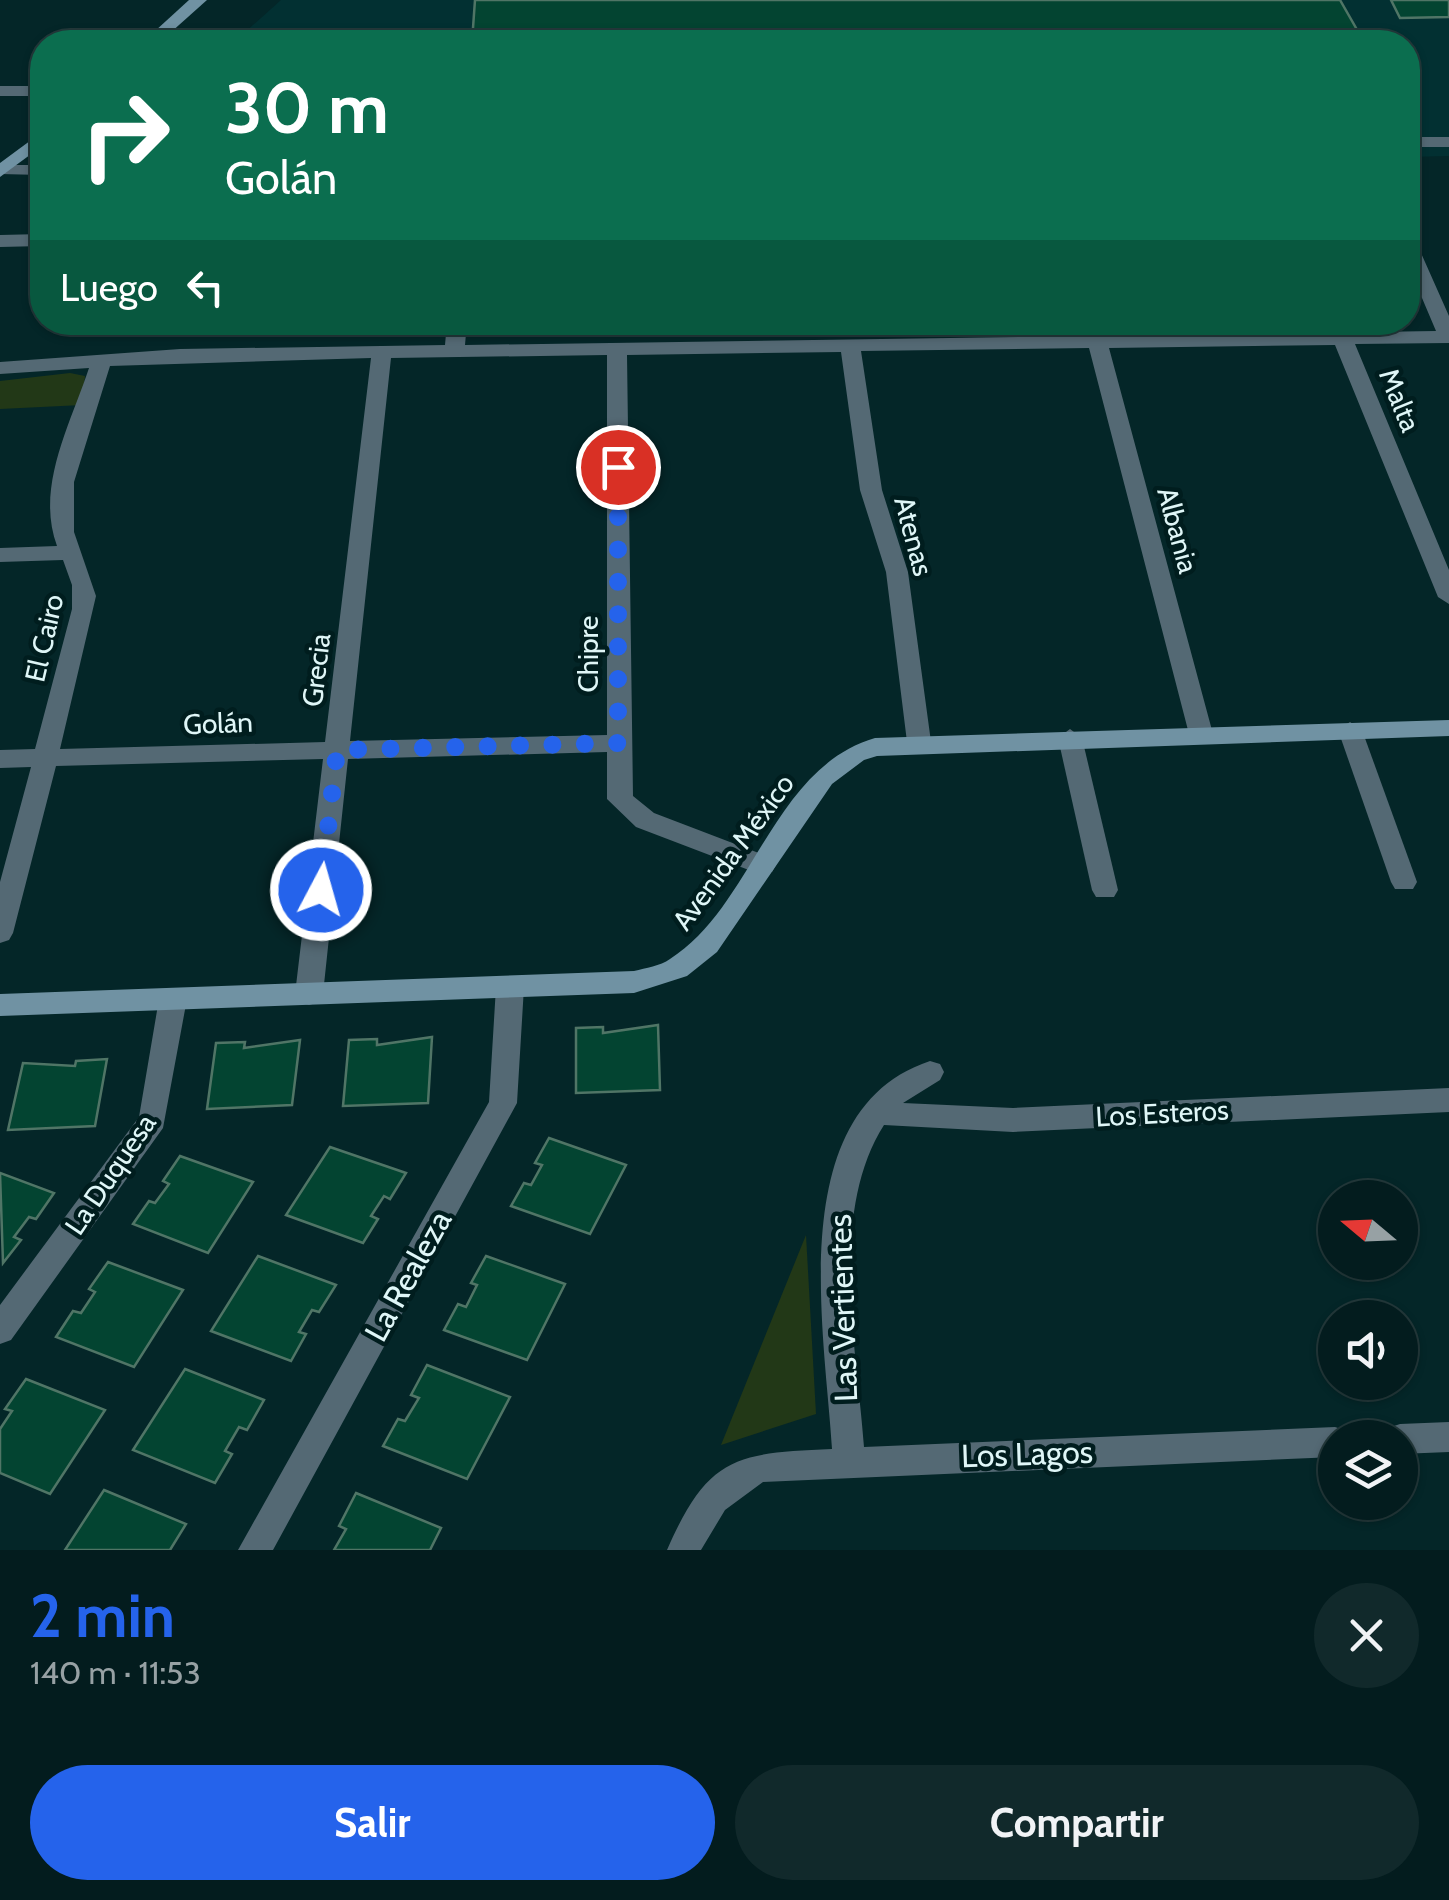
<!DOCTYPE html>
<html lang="es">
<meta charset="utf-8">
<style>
:root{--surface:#031c1e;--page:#11292b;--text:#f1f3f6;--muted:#97a1a4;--line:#243a3c;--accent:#2563eb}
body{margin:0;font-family:Cabin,sans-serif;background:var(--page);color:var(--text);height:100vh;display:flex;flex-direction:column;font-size:38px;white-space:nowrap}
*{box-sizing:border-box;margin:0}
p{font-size:32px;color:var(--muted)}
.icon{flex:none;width:55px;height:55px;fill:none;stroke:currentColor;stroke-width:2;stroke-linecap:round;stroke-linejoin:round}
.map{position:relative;height:1550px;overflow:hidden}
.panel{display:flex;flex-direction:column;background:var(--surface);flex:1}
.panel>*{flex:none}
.guide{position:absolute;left:30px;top:30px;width:1390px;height:305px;border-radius:40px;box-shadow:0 2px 8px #0004,0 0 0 2px var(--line);background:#0b6e4f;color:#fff;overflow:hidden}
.needle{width:65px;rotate:289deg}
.fabs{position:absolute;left:1318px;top:1180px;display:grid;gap:20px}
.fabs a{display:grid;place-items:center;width:100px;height:100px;border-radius:50%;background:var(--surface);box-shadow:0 2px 8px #0004,0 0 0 2px var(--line);font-size:50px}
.pin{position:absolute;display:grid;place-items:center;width:85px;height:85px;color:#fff;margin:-42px;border:5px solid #fff;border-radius:50%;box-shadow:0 2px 10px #0007}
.me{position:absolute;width:110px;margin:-55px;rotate:6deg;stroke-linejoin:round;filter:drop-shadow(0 0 8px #0008)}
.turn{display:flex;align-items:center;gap:35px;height:210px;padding:0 30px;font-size:45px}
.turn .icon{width:130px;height:130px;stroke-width:2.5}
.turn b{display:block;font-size:70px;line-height:85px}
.then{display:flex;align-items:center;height:95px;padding:0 30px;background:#0003;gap:20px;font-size:38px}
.round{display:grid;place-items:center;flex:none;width:105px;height:105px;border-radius:52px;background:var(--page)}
.head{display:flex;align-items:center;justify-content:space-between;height:170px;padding:0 30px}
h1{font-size:60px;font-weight:700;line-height:75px;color:var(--accent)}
.action{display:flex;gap:20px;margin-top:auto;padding:20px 30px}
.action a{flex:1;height:115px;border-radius:60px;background:var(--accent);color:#fff;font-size:40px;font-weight:700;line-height:115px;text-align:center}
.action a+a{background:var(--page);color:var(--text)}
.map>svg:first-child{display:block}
.built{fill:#023032}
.green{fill:#223817}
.building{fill:#034431;stroke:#507566;stroke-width:2.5}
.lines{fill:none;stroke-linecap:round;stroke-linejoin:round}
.lane{fill:#546974;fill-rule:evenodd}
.street{fill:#546974;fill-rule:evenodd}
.secondary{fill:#7092a3;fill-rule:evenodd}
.route{stroke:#2563eb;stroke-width:18;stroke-dasharray:0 32.4}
.labels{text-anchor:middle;stroke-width:9;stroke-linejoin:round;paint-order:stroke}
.street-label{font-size:28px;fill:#dff6f7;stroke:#001d1e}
.near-street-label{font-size:32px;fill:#dff6f7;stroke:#001d1e}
</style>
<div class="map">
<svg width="1449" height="1550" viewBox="0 0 1449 1550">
<rect width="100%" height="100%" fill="#042628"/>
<path class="built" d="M281,0H1449V156L1408,157V42H234Z"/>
<g class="green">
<path d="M70,373L85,376L82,405L0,409V381Z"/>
<path d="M806,1235L816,1414L721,1445Z"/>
</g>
<g class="building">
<path d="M475,0H1340L1364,42H472Z"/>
<path d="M1391,0H1449V17L1400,18Z"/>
<path d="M658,1025L660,1090L576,1093V1028L603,1027V1033Z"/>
<path d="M432,1037L428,1103L343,1106L349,1040L377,1039V1045Z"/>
<path d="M300,1040L292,1105L207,1109L216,1043L245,1042L244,1048Z"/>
<path d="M107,1059L95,1126L8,1130L23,1063L75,1066L76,1061Z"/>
<path d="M549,1138L626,1165L590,1234L511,1206L524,1183L531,1185L542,1165L535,1163Z"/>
<path d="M330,1147L406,1173L390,1199L384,1196L371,1216L378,1219L363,1243L286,1215Z"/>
<path d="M180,1156L253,1182L208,1253L133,1224L149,1201L155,1203L169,1184L163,1181Z"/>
<path d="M0,1173L54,1193L36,1219L29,1217L14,1237L21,1240L3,1263Z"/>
<path d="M258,1256L336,1285L319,1312L312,1310L299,1332L306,1334L291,1361L211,1331Z"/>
<path d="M486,1256L565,1284L527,1360L444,1330L458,1304L466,1307L477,1285L471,1283Z"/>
<path d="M108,1262L183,1290L134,1367L56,1337L73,1311L81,1313L95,1292L89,1289Z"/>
<path d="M427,1365L510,1397L467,1479L383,1446L398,1419L405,1421L419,1398L411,1395Z"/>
<path d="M185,1369L264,1400L247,1430L239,1427L225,1451L232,1454L215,1483L133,1450Z"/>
<path d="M26,1379L105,1410L50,1494L0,1473V1429L12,1411L5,1409Z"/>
<path d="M104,1490L186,1524L170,1550H65Z"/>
<path d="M356,1493L441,1528L430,1550H334L346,1529L339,1526Z"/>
</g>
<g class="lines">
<g class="lane">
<rect x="1408" y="137" width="41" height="10"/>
<path d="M42,165V175L0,174V166L5,165Z"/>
</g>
<g class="street">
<rect x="0" y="86" width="42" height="10"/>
<path d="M42,234V246L0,247V235Z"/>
<path d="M1408,238L1417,244L1449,316V343L1355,344L1449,570V604L1438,597L1335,345L1109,348L1213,734L1210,740H1192L1189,734L1089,348L861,351L882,490L908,572L931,742L919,751L907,742L886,572L860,490L841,352L627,355L633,796L654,813L772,858L776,865L772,872H754L636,827L607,799V752L348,759L323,994L319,1002L309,1005L299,1002L295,994L323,759L56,766L13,933L9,940L0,943V882L31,767L0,768V750L35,749L72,609V585L63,560L0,562V548L57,546C35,487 71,423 89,368L0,374V362L180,349L445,345L447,322H467L465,345L1436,331L1408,265ZM607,355V735L350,741L391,358ZM371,358L325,742L60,749L96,596L74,532V482L110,366Z"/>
<path d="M1350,722L1362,730L1417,882L1413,889H1395L1391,882L1338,730Z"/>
<path d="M1070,729L1082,738L1118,890L1114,897H1096L1092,890L1058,738Z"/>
<path d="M510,976L520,979L524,987L517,1103L273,1550H238L489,1102L496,987L500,979Z"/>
<path d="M173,988L183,991L187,999L163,1128L11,1340L0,1344V1305L139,1117L159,999L163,991Z"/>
<path d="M930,1061L940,1064L944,1072L940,1080L903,1103L1013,1108L1449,1088V1112L1013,1132L884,1125C828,1213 857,1349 864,1447L1335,1427L1347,1431L1349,1438H1335V1457L763,1482L725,1510L701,1550H667C708,1456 736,1453 832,1449C825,1331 782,1110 930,1061Z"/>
<path d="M1449,1422V1452L1400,1454V1438H1384L1388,1428L1400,1424Z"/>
</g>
<g class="secondary">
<path d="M189,0H207L160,42H143Z"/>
<path d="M42,132V146L0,177V163Z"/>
<path d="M1449,720V736L877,756L864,760L832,784L717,952L687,976L634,993L0,1016V994L634,971C646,968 660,966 670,959C753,907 772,768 875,738Z"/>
</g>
</g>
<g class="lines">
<path class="route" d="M321,890L337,750L618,743V467"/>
</g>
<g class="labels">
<g class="street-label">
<text transform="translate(1400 400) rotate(68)" y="10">Malta</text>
<text transform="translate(1178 530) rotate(75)" y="10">Albania</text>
<text transform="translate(914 536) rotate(75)" y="10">Atenas</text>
<text transform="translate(44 638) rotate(-77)" y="10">El Cairo</text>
<text transform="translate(588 654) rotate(-90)" y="10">Chipre</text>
<text transform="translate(316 670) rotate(-83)" y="10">Grecia</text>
<text transform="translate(218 723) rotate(-2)" y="10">Golán</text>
<text transform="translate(733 852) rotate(-54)" y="10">Avenida México</text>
<text transform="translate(1162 1113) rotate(-3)" y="10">Los Esteros</text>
<text transform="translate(110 1174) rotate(-56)" y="10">La Duquesa</text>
</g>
<g class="near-street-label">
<text transform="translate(408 1276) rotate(-61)" y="11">La Realeza</text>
<text transform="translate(843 1308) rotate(-92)" y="11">Las Vertientes</text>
<text transform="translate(1027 1454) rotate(-2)" y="11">Los Lagos</text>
</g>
</g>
</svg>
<div class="fabs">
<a><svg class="needle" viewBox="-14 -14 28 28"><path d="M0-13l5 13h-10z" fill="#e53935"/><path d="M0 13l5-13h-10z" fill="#97a1a4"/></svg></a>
<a><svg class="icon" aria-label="sound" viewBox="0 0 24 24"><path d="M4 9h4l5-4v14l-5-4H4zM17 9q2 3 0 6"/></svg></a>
<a><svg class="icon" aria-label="layers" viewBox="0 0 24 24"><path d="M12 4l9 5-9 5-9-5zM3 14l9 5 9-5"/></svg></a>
</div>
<div class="pin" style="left:618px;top:467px;background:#d93025"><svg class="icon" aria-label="arrive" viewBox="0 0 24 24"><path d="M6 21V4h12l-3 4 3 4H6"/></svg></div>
<svg class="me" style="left:321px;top:890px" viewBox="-20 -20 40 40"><circle r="17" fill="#2563eb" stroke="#fff" stroke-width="3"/><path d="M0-11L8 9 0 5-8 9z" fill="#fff"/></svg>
<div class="guide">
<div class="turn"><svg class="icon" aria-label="right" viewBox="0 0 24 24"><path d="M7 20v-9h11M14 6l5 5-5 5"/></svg><div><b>30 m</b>Golán</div></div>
<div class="then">Luego<svg class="icon" aria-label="left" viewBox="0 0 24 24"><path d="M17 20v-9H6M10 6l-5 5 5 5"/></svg></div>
</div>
</div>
<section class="panel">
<div class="head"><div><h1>2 min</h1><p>140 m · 11:53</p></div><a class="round"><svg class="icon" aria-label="close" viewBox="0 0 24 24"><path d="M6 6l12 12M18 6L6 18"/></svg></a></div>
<div class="action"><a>Salir</a><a>Compartir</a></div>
</section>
